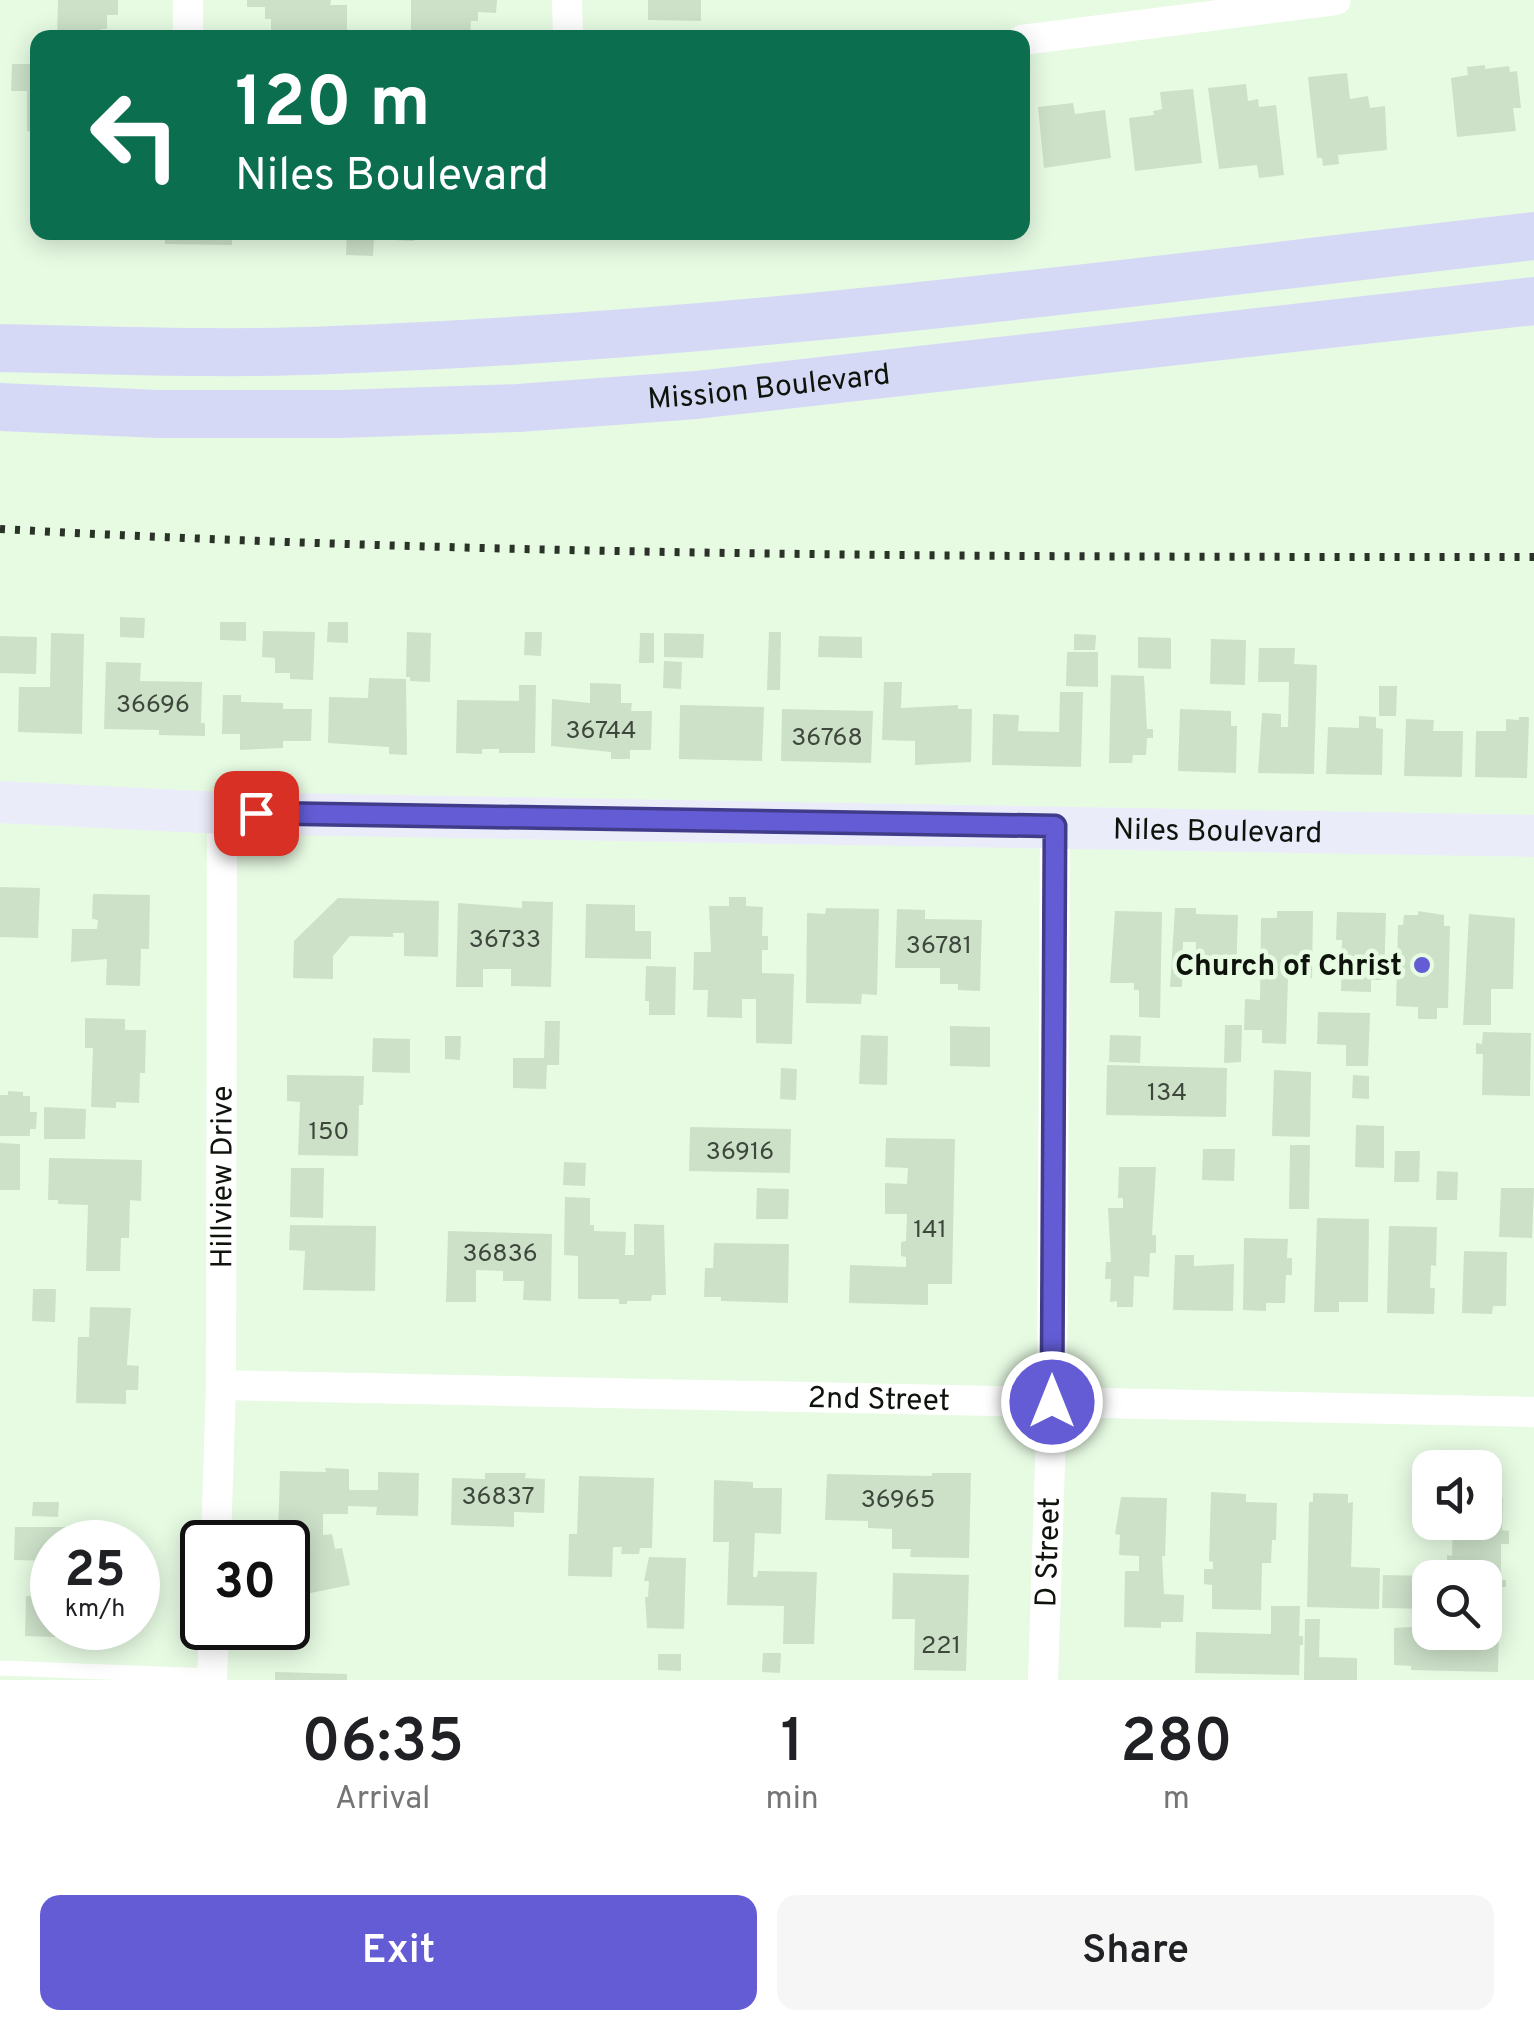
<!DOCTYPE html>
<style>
:root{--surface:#fff;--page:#f6f6f6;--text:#202124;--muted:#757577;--accent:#635cd5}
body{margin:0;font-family:Overpass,sans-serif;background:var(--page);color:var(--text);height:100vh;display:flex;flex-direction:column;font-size:38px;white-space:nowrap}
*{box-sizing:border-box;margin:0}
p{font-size:32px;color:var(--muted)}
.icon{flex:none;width:55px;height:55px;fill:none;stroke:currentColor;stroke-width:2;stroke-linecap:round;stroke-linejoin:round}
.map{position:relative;height:1680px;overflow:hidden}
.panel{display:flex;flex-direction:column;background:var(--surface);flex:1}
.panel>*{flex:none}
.top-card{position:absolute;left:30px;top:30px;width:1000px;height:210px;border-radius:20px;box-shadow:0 5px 25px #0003;background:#0b6e4f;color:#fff;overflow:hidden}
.tools{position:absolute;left:1412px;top:1450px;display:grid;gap:20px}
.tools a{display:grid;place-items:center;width:90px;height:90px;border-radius:20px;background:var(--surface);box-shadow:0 5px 25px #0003;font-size:50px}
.speed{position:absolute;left:30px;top:1520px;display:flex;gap:20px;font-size:50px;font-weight:700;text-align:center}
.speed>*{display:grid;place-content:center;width:130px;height:130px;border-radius:50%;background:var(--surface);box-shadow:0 5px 25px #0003;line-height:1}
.speed small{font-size:25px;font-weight:400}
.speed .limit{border:5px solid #111;border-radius:15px;background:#fff;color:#111}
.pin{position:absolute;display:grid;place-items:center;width:85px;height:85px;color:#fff;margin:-42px;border-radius:20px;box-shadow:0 5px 15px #0006}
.me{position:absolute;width:110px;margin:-55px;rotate:0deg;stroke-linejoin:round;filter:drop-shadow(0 0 8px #0008)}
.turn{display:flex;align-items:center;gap:35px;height:210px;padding:0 40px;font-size:45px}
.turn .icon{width:130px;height:130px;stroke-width:2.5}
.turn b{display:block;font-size:70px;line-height:85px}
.eta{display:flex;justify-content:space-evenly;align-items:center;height:170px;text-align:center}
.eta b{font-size:60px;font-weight:600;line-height:70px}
.cta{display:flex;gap:20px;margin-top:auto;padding:20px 40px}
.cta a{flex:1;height:115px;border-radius:20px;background:var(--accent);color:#fff;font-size:40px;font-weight:600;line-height:115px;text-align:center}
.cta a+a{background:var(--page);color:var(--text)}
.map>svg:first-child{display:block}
.building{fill:#cde1c9}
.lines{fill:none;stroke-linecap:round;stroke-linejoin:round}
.service{stroke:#fff;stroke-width:15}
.minor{stroke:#fff;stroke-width:30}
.secondary{stroke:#ebecfa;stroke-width:42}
.primary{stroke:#d6d9f5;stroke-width:48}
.rail{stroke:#2b3329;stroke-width:8;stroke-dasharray:5 10;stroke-linecap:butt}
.route-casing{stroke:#403c8a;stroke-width:25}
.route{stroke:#635cd5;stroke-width:18}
.poi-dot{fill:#635cd5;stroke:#e7fbe3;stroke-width:4}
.labels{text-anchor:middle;stroke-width:9;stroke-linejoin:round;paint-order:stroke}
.number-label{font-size:25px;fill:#3e473b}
.street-label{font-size:30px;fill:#0e140c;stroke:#e7fbe3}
.poi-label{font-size:30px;font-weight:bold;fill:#0e140c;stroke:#e7fbe3;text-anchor:end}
</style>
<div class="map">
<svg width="1534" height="1680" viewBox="0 0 1534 1680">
<rect width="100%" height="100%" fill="#e7fbe3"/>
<g class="building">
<path d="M58,0H118V15H107V29H101L100,38H57Z"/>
<path d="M247,0H331L330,5H347V35L271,34V19H265V7H247Z"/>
<path d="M411,0H497L496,13L478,12V21H471L470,38H411Z"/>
<path d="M648,0H701V21L648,20Z"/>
<path d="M12,64H38V132L27,131V91H11Z"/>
<path d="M1485,65V69L1509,66L1510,72L1517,71L1521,108H1513L1516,131L1457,137L1451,78L1468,75L1467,67Z"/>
<path d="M1347,73L1350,99L1368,96L1370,108L1385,106L1387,150L1338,155L1339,164L1323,166L1322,158H1317L1308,77Z"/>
<path d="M1246,84L1248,101L1258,99L1259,107L1276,105L1284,175L1259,178L1257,165L1219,169L1208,88Z"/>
<path d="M1193,89L1202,163L1135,171L1129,118L1154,115L1153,111L1162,109L1160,92Z"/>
<path d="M1073,103L1075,114L1105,110L1111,158L1044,168L1038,107Z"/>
<path d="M165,232H232V245L165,244Z"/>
<path d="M287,232H313V238L287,237Z"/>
<path d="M347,232H414V241L374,239L373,256L346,255Z"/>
<path d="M435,232H505V239L436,240Z"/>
<path d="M120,617L145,618L144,638L120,637Z"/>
<path d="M220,622H246V641L220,640Z"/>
<path d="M328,622H348V643L327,642Z"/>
<path d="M263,631L315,632L313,680L290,679V673H275V658L262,657Z"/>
<path d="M407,632L431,633L430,682L410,681V677H406Z"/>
<path d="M525,632H542L541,656L524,655Z"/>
<path d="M769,632H781L780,690H767Z"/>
<path d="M51,633L84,634L82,734L18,732L19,687H50Z"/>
<path d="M640,633H654V663H639Z"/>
<path d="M664,633L704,634L703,658L664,657Z"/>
<path d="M1074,634L1096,635L1095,650H1074Z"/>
<path d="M0,636L37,637L36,674L0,673Z"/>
<path d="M819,636L862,637V658L818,657Z"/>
<path d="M1138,637L1171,638V669L1138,668Z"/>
<path d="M1211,639L1246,640L1245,685L1210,684Z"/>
<path d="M1259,648H1295L1294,664L1317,665L1314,774L1258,773L1262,713L1281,714V727H1288L1289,682H1258Z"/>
<path d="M1067,652H1098V687L1066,686Z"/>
<path d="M664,661L682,662L681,689L663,688Z"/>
<path d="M106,662L141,663L140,681L202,682L201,723H205V736L159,735V730L104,729Z"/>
<path d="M1111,675L1144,676L1147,729H1153V738H1147L1146,755H1133L1132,763H1109Z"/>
<path d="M369,678L406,679L407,755L389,754V747L328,743L329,697L368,698Z"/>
<path d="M884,682H902L901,708L958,705V709H972L971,762L915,765V741L882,740Z"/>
<path d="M590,683L621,684V703H632L631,711H652L651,750H630V759H611V752L551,746L552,699L590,703Z"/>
<path d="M519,685H536L535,753H499V749H482V754L456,753L457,700L519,701Z"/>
<path d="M1379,686H1397L1396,716H1379Z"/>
<path d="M1060,692H1083L1081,767L992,765L993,714L1019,715L1018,731L1059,732Z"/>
<path d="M223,695H241V702L283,703V709H312L311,741H283V748L240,750V734H222Z"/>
<path d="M680,705L764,707L762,761L679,759Z"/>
<path d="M782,709L873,711L871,763L781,761Z"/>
<path d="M1180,709L1231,711V726H1237L1236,773L1178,771Z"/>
<path d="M1359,716L1376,717V728L1383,729L1382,775L1326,774L1328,727L1359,728Z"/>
<path d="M1519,717H1529L1527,778L1475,777L1476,731H1506V719L1519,720Z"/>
<path d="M1406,719L1434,720L1433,731H1463L1462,777L1404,776Z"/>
<path d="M0,887L40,888L38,938L0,937Z"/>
<path d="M93,894L150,895L149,949H141L140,986L106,985L107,959L71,962L72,929H97L98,920L92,919Z"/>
<path d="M729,897H746V906L763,907L762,936H768V950H762V973L794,974L792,1044L756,1043V999H742V1018L707,1017L708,990H693L694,952H711L709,906H729Z"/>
<path d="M338,898L439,901L438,957L404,956V933H393V937L350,936L333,956V979L293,978L294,941Z"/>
<path d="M522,901L553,902L551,987L511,986V969H483V987H456L458,903L522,908Z"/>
<path d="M586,904L635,905V931H651V959L585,958Z"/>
<path d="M826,908L879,909L877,995L862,994L861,1004L806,1003L807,913L825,914Z"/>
<path d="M1175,908H1196V914L1238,915L1236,978L1195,977L1196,942H1183L1182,987H1170Z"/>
<path d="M897,909L925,910V919L982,920L980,991L958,990V984H940V968H895Z"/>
<path d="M1115,911L1162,912L1160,1018L1139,1017V990H1134V983H1110Z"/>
<path d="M1277,911H1313L1312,978L1288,977L1286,1044L1262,1043V1030H1244L1245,999L1260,1000L1261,918H1277Z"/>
<path d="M1418,911L1444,915V926H1450L1448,1008H1437V1019H1418V1007L1396,1006L1398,925H1403L1404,915H1418Z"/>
<path d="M1337,912L1386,913L1384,980H1371V992L1341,991L1342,940H1336Z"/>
<path d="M1469,914L1515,918L1513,989H1491V1025H1463Z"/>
<path d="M646,966L676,967L675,1015H649V1001H645Z"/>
<path d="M1318,1012L1370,1013L1368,1066H1346V1045L1317,1044Z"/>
<path d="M85,1018L125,1019V1030H146L145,1073H140L139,1103L116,1102V1108L91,1107L93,1048H85Z"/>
<path d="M545,1021H560L559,1065H547L546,1089L513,1088V1058H544Z"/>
<path d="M1225,1025H1242L1241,1062L1224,1063Z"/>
<path d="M950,1026L990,1027V1067L950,1066Z"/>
<path d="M1483,1032L1531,1033L1530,1096L1482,1095L1483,1054H1476V1043L1482,1044Z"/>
<path d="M861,1035L888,1036L887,1085L859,1084Z"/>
<path d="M1110,1035L1141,1036L1140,1063L1109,1062Z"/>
<path d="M445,1036H461L460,1060L445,1059Z"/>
<path d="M373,1038L410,1039V1073L372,1072Z"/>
<path d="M1107,1065L1227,1068L1226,1117L1106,1115Z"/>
<path d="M781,1068L797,1069L796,1100L780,1099Z"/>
<path d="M1274,1070L1311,1072L1310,1137L1272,1136Z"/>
<path d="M287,1075L364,1076L363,1105H359L358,1156L298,1155L300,1102L287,1101Z"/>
<path d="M1353,1075L1369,1076V1099L1352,1098Z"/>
<path d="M8,1091L23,1092V1096H30V1112H37L36,1129H30V1136H0V1095H8Z"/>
<path d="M44,1107L86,1109L85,1139H44Z"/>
<path d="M1356,1125L1384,1126V1168L1355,1167Z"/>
<path d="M690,1127L791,1129L790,1173L689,1171Z"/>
<path d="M886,1138L955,1139L952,1284H928V1305L849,1303L850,1265L906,1267V1257L901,1256V1242L906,1241L907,1214H885V1183L907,1184L908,1168L885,1167Z"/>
<path d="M0,1143L20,1144V1190H0Z"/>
<path d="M1290,1145H1310L1309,1209H1289Z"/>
<path d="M1203,1149H1235L1234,1181L1202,1180Z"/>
<path d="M1395,1151H1420L1419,1182H1394Z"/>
<path d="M49,1158L142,1160L141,1201L130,1200L129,1238H121L120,1271H86L88,1205L58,1204V1200H48Z"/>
<path d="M564,1162L586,1163L585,1186L563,1185Z"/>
<path d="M1119,1167H1156L1152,1235H1156V1253H1150L1149,1277L1134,1276L1133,1307H1117V1301L1110,1302L1111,1279H1105L1106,1262H1111L1108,1208H1123V1198H1118Z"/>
<path d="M291,1168H324L323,1218L290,1217Z"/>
<path d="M1437,1171L1458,1172L1457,1200H1436Z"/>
<path d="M757,1188L789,1189L788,1219H756Z"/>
<path d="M1501,1188H1534L1532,1238L1499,1237Z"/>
<path d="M565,1197L590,1198V1225H594V1231L626,1232L625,1255H634V1224L664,1225L666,1295H652L651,1301H627V1304H619V1299H578V1256L564,1255Z"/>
<path d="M1317,1218L1369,1219L1368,1302H1339V1312H1314Z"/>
<path d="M290,1225L376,1226L375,1291L303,1290L305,1251L289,1250Z"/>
<path d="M1389,1226L1437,1227L1436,1266L1431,1265L1430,1288H1435L1434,1314L1387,1313Z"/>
<path d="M448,1231L552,1234L551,1301L523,1300L524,1281H503V1271L476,1270V1302H446Z"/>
<path d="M1244,1238L1288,1239L1287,1258H1292V1275H1286L1285,1303H1266V1311L1243,1310Z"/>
<path d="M714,1243L789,1244L788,1303L721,1301V1297H704L705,1268H713Z"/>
<path d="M1464,1251L1507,1252L1506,1306H1493L1492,1314L1462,1313Z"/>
<path d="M1175,1255H1194V1266L1234,1264L1233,1311L1173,1310Z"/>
<path d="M33,1289H56L55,1322L32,1321Z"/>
<path d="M90,1307L131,1308L127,1365L139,1366L138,1390H126V1404L76,1403L78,1337H89Z"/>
<path d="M325,1468L349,1469V1490H378V1472L419,1473L418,1516L376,1515L377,1507L348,1506V1514H323V1535L332,1534L335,1549L342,1548L350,1585L291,1597L288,1542H280L278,1536L280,1471L326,1472Z"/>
<path d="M485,1473H526L525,1478L545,1479L544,1513L514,1512V1527L451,1525L452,1478L485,1479Z"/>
<path d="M932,1473H971L969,1558L910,1557L911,1549H892V1529L868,1528V1521L825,1520L827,1474L932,1476Z"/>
<path d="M579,1476L654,1478L652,1548H640L639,1554H621L622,1547H613L612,1577L568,1576L569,1534H577Z"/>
<path d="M714,1480L753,1482V1488H782L781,1534L755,1533L753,1577H757L758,1571L817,1572L814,1644H783L784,1606L727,1605L729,1542H713Z"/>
<path d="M1211,1492L1246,1494V1502L1277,1503L1276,1540H1272L1271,1563H1262L1261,1610L1212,1609V1585L1204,1584V1569H1213V1562L1209,1561Z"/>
<path d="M1313,1493L1348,1494V1503L1353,1502L1351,1567L1380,1568L1379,1609L1307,1607L1309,1502H1313Z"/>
<path d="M1121,1497L1167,1498L1165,1556H1162L1164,1594L1184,1595L1183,1622H1161V1628L1124,1627L1125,1571H1139V1556L1119,1555L1120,1535L1115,1534Z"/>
<path d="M1485,1497L1503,1498L1502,1530L1509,1531V1544H1501V1580H1506V1587H1501V1591H1485V1578H1452V1564H1447V1555L1452,1556L1453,1522H1485Z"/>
<path d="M33,1502H59L58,1517L32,1516Z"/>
<path d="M15,1527H66L65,1542H52V1561L14,1560Z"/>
<path d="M649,1557L686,1558L684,1629L647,1628L645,1597H648L649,1581H644Z"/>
<path d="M893,1573L969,1575L966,1671L914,1670L915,1619H892Z"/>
<path d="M1383,1575L1430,1576V1609L1382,1608Z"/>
<path d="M26,1596L52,1597V1628H56V1637L25,1636Z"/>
<path d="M1271,1606H1300L1299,1636H1303V1645H1300L1299,1675L1195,1673L1196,1632L1271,1634Z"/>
<path d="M1305,1619H1320L1319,1657L1357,1658V1680H1304Z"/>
<path d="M1485,1625H1499L1498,1672L1411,1670V1666L1394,1665V1628L1430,1626V1632H1485Z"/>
<path d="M763,1653H781L780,1673L762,1672Z"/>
<path d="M658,1654H681V1671L658,1670Z"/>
<path d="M275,1672L347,1674V1680H275Z"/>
</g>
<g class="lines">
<path class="service" d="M0,1668L212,1676"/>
<g class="minor">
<path d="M567,0L568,38"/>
<path d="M188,38V0"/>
<path d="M1022,40L1336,0"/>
<path id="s1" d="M221,1385L1534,1412"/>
<path id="s2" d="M216,1542L221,1385L222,813"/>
<path d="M212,1680L214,1628"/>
<path id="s3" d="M1043,1680L1052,1402L1055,827"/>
</g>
<path class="secondary" id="s4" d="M0,802L222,813L1534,836"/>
<g class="primary">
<path d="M0,348C111,350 222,355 333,350C735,335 1134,282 1534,236"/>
<path id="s5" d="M0,407L159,414H339L518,408L696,395L1534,301"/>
</g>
<path class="rail" d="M0,529C511,557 1023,557 1534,557"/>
</g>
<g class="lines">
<defs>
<path id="route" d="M256,813L1055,826L1052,1402"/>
</defs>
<use href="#route" class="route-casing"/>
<use href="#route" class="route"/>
</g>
<circle class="poi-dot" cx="1422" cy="965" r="10"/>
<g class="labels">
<g class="number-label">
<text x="153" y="712">36696</text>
<text x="601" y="738">36744</text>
<text x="827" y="745">36768</text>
<text x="505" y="947">36733</text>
<text x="939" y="953">36781</text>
<text x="1167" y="1100">134</text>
<text x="329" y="1139">150</text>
<text x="740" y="1159">36916</text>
<text x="930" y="1237">141</text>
<text x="500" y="1261">36836</text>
<text x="498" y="1504">36837</text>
<text x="898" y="1507">36965</text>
<text x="941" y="1653">221</text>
</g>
<g class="street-label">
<text dy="10" stroke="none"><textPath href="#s5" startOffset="770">Mission Boulevard</textPath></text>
<text dy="10" stroke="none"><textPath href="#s4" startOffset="1218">Niles Boulevard</textPath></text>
<text dy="10" stroke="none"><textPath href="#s2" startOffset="365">Hillview Drive</textPath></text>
<text dy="10" stroke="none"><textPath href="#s1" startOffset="658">2nd Street</textPath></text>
<text dy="10" stroke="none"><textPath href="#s3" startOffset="128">D Street</textPath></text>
</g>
<g class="poi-label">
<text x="1402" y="975">Church of Christ</text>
</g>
</g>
</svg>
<div class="tools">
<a><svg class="icon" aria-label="sound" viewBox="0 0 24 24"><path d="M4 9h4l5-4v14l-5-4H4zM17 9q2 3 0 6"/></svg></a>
<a><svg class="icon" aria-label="search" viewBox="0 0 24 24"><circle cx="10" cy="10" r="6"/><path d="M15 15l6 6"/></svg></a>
</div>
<div class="speed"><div>25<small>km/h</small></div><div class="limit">30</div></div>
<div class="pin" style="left:256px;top:813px;background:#d93025"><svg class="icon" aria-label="arrive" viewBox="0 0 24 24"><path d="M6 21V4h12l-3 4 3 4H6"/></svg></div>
<svg class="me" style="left:1052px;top:1402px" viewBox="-20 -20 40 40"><circle r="17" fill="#635cd5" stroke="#fff" stroke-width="3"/><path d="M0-11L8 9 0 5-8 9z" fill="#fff"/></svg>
<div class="top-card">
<div class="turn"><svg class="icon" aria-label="left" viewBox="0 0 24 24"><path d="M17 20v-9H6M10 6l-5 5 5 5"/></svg><div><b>120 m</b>Niles Boulevard</div></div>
</div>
</div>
<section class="panel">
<div class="eta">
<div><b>06:35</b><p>Arrival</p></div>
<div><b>1</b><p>min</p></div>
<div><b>280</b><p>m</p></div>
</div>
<div class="cta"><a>Exit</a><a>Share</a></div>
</section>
